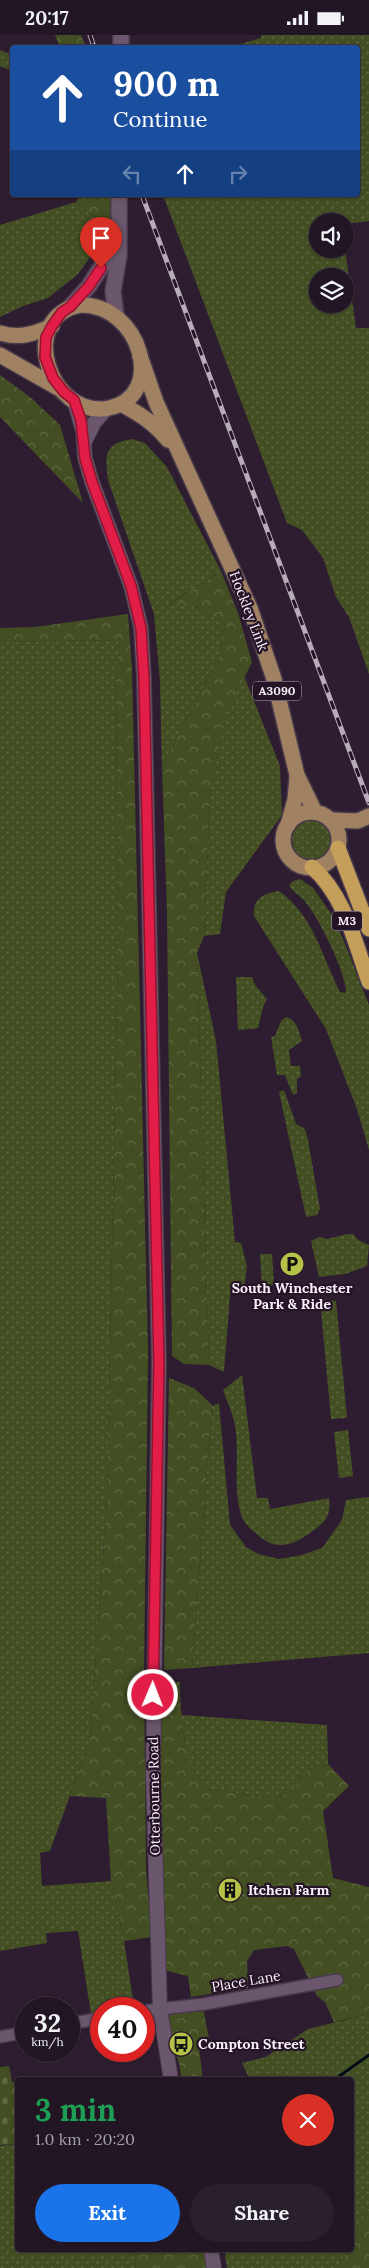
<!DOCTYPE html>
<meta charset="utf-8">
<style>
:root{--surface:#221624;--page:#2a1f2c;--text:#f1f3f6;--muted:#a29fa6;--line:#3f3541;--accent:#1a73e8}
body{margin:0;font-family:Lora,serif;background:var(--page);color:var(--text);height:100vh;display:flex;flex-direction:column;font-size:19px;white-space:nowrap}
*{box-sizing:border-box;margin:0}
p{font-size:16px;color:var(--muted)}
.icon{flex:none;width:28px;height:28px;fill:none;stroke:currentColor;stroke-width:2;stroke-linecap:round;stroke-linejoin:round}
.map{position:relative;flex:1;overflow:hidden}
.side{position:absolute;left:15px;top:2042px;width:339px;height:175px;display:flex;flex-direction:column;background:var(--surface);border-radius:5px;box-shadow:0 1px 4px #0004,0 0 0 1px var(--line)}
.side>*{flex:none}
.guide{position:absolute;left:10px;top:10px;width:350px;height:152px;border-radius:5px;box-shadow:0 1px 4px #0004,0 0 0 1px var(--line);background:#1a4fa0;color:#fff;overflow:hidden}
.fabs{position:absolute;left:309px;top:178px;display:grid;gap:10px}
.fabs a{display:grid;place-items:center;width:45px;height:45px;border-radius:50%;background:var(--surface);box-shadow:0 1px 4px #0004,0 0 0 1px var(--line);font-size:25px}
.speed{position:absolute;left:15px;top:1962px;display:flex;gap:10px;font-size:25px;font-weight:700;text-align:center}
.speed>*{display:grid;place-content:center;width:65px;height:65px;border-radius:50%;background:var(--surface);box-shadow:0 1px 4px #0004,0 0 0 1px var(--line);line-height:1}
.speed small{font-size:12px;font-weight:400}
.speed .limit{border:8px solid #d22;background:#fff;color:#111}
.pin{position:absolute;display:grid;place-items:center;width:42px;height:42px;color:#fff;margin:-51px -21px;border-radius:50% 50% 50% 0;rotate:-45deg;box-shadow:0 0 5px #0007}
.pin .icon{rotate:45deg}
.me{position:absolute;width:55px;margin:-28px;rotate:1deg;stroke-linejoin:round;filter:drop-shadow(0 0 4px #0008)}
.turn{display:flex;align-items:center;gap:18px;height:105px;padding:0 20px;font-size:22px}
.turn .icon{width:65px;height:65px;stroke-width:2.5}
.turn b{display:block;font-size:35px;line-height:42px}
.lanes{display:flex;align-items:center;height:48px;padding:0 20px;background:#0003;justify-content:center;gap:25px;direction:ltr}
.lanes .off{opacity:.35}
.round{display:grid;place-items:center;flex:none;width:52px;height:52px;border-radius:26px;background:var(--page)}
.overview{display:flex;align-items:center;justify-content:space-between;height:85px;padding:0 20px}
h1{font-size:30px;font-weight:800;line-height:38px;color:#1e9e55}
.action{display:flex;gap:10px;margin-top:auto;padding:10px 20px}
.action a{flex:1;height:58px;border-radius:30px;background:var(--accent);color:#fff;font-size:20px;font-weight:800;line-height:58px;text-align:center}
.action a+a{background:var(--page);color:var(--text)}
.status{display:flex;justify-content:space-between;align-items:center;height:35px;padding:0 25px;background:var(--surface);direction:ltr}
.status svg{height:14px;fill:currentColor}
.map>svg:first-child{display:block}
.grass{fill:url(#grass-dots);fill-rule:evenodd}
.forest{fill:url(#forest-crowns)}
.cemetery{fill:url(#cemetery-stones)}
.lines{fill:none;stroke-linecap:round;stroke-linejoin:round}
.stream{stroke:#000d16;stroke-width:3}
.minor-casing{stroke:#483a4a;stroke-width:14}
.tertiary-casing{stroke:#483a4a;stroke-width:16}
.secondary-casing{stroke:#483a4a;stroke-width:18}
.primary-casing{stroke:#483a4a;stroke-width:18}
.motorway-casing{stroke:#483a4a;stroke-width:18}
.minor{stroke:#6b576d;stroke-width:11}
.tertiary{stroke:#6b576d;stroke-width:14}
.secondary{stroke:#6b576d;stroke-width:15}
.primary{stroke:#a08262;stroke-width:15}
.motorway{stroke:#c49f5a;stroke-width:15}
.rail-casing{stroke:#b8abba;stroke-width:5}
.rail{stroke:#241426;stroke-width:3;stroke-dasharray:9;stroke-linecap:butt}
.route-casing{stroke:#92132f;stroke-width:12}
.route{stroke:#e11d48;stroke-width:9}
.labels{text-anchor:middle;stroke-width:4.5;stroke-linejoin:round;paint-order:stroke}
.shield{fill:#241426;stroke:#baaebc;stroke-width:1}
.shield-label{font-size:12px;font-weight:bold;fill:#fbf0fd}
.street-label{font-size:14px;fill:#fbf0fd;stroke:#241426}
.poi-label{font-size:14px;font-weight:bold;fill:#fbf0fd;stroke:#241426;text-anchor:start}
</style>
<div class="status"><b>20:17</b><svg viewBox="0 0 49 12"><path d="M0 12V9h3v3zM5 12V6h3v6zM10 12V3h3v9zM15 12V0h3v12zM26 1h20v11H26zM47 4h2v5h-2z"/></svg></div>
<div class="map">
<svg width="369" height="2233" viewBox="0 0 369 2233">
<defs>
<pattern id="grass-dots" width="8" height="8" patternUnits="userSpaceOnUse" patternTransform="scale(1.25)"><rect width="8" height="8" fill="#434f23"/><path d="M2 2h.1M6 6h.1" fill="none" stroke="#5f6944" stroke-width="1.8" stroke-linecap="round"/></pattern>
<pattern id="forest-crowns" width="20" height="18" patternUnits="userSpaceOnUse" patternTransform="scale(1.25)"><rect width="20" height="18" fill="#434f23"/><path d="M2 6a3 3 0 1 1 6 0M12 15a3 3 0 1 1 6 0" fill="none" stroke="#5f6944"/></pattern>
<pattern id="cemetery-stones" width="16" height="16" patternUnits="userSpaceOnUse" patternTransform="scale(1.25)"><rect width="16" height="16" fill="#434f23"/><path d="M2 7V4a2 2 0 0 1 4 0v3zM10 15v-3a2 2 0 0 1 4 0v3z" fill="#5f6944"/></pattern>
</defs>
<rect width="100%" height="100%" fill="#2e1d30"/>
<g class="grass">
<path d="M261,0H369V186L345,189V186H318V214H345L356,293H369V639L349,582L336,562L323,523L302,495L287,488L163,160H358V12H229L261,3ZM318,241H345V269H318Z"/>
<path d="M0,15L12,20V36L0,31Z"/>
<path d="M76,167L109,195L78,239L48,263L23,271L0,282V190Z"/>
<path d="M132,404L145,408L167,432L221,536L169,569L194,572L223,587L221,618L162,732L160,647L154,579L108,445C105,419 104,409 132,404Z"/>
<path d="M120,605L116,642L118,916L107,1464L90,1705L50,1816L40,1818L42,1851L111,1846L124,1906L134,1971L101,1974V1977L91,1979L78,1896L46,1898L47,1908L0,1916V607Z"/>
<path d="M244,641L280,731L282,780L226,857L220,899L204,901L210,758L225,680Z"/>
<circle cx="312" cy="805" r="20"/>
<path d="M300,844L313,853L335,884L369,970V1115L357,1074L326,994L254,881C252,864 264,858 279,856C313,880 322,921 340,957L346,958C347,939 317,879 303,864C298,859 293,857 289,850L293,846Z"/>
<path d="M197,918L216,1006L235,1207L241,1208L247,1231L244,1253H234L230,1260L224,1337L209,1330Z"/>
<path d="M236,942H252L255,950L267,964L263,972L258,993L238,995Z"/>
<path d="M286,982C297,985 299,996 302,1006L289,1015L291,1031H300L301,1041L297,1044V1058L293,1060L285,1040H277L271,1002L275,1001L281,986Z"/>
<path d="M284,1055L296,1089L305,1094L308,1105L320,1174L317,1180L306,1182L279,1057Z"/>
<path d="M348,1199H353L358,1205L369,1210L367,1231L345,1239L319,1242L311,1206L319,1202L327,1204Z"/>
<path d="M260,1219H272L274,1250L262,1251Z"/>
<path d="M320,1264L336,1266L347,1383L331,1384Z"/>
<path d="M242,1340L257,1463H268L270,1474L329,1463C331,1479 327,1486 314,1495C298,1507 281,1517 263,1504C255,1498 246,1491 242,1482C233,1458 239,1423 236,1398C235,1383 228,1369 223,1355Z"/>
<path d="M219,1368L230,1490L246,1512L258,1519L279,1524L302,1520L322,1513L342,1485L346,1465L369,1462V1618L192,1633L212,1371Z"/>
<path d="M348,1395L353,1441L339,1443L334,1397Z"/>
<path d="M181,1680L327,1690L328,1729C308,1733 302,1734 295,1754L275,1763L206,1754C187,1730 185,1710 181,1680Z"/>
<path d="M369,1979V2172L351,2207V2045H250L242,2028L266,2022L308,1994Z"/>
<path d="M17,2109L18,2215H133L136,2233H0V2111Z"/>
<path d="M228,2215H347L338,2233H227L225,2220Z"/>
</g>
<g class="forest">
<path d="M55,0H81L86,12H60Z"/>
<path d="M81,160H111L109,195L76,167Z"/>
<path d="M0,340L30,362L60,390L83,468L0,382Z"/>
<path d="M221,536L238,578L252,627L225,681L210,758L204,901L197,918L209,1330L184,1329L172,1321L167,877L162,732L221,618L223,587L194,572L168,570Z"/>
<path d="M128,579L132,634L148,1317L144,1638L146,1836L152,1902L124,1906L111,1846L106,1763L70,1761L90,1705L107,1464L118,916L116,642L120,605L0,607V593L35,592Z"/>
<path d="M169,1343L194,1353L212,1370L192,1633L164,1635Z"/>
<path d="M158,1647H180C181,1686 182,1723 206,1754L276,1763L295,1754C302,1734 308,1733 328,1729L349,1751L323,1776L333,1843L369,1852V1979L334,1987L325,1967L317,1961L294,1914L287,1911L254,1915L247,1926L248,1953L191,1962L188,1941L164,1935Z"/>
<path d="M203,1973L209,2003L198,2005L203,2045H181C182,2020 163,2001 170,1976Z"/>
<path d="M369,2172V2233H338L347,2215H351V2207Z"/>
<path d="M133,2215H205L209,2233H136Z"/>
</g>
<path class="cemetery" d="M9,2031L12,2047L17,2046V2109L0,2110V2032Z"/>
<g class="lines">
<path class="stream" d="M334,2045L369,2020"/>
<defs>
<g id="minor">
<path d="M144,1976L204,1969L337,1945"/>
<path d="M69,1989L101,1983"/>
<path d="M0,2002L26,1997"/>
</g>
<g id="tertiary">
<path d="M74,365L83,396L85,423L92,447L131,551L141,593L144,644L159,1328L153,1740L160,1974L171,2045"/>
<path d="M85,406L94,388L107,373"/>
<path d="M211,2215L214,2233"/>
</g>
<g id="secondary">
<path d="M121,0V12"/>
<path d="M70,272L89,251L118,206"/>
<path d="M116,280L113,256L119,221V160"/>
</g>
<g id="primary">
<path d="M81,270C141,270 167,361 109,373C49,385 16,281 81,270Z"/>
<path d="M0,298C19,304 34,299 52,291"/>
<path d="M0,320L58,353"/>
<path d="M140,321L156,367L250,573L274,644L297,740L315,777"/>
<path d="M121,369C140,379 154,388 168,405"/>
<circle cx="311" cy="805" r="28"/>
<path d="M331,785L358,786L369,781"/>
<path d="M288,790L295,764L297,742"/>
</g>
<g id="motorway">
<path d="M338,813L369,894"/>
<path d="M312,832C345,861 355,908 369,947"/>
</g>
</defs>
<use href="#minor" class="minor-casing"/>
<use href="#tertiary" class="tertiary-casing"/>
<use href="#secondary" class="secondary-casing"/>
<use href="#primary" class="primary-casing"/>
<use href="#motorway" class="motorway-casing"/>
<use href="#minor" class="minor"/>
<use href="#tertiary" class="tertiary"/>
<use href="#secondary" class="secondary"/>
<use href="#primary" class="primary"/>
<use href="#motorway" class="motorway"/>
<defs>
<g id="rail">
<path d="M90,0L94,12"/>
<path d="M142,160L369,768"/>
</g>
</defs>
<use href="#rail" class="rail-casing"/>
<use href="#rail" class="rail"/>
</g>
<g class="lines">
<defs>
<path id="route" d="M101,233L89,251L70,272L62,277L52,291L46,302L45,322L53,343L64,357L74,365L81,385L85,423L92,447L131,551L141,593L144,644L159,1328L153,1660"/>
</defs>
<use href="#route" class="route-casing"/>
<use href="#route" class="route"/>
</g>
<defs>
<symbol id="parking-disc" viewBox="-11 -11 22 22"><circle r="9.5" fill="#b6c148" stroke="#241426"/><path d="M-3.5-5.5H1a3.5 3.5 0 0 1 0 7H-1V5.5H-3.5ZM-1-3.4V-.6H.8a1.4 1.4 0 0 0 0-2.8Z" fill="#111"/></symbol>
<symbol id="building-disc" viewBox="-11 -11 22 22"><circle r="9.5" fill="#b6c148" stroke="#241426"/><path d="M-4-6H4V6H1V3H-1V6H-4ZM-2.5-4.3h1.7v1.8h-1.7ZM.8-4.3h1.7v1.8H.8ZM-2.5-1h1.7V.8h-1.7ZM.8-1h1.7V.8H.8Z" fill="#111"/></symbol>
<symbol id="bus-disc" viewBox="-11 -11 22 22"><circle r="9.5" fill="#b6c148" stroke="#241426"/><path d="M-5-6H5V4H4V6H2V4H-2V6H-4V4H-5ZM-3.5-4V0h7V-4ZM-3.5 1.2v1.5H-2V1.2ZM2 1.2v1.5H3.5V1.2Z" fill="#111"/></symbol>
</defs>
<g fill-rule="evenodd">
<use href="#parking-disc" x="278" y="1215" width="28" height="28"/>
<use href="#building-disc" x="216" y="1841" width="28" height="28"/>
<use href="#bus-disc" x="167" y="1995" width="28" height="28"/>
</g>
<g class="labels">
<g class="shield">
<rect x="253" y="646.5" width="48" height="19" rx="4"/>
<rect x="332" y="876.5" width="30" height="19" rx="4"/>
</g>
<g class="shield-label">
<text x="277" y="660">A3090</text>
<text x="347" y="890">M3</text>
</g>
<g class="street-label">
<text transform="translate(249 576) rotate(69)" y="5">Hockley Link</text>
<text transform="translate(154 1761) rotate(-91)" y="5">Otterbourne Road</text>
<text transform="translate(246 1946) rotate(-10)" y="5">Place Lane</text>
</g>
<g class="poi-label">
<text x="292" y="1258" text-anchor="middle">South Winchester<tspan x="292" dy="16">Park &amp; Ride</tspan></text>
<text x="248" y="1860">Itchen Farm</text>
<text x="198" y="2014">Compton Street</text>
</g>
</g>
</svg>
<div class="fabs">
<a><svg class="icon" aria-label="sound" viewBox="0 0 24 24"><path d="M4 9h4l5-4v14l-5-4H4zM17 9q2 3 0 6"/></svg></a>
<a><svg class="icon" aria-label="layers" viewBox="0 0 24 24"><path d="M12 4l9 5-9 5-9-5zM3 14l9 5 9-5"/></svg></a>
</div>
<div class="speed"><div>32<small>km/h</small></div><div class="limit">40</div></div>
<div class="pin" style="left:101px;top:233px;background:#d93025"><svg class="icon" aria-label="arrive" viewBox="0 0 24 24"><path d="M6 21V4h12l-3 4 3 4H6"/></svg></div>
<svg class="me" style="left:153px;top:1660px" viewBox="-20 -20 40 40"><circle r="17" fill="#e11d48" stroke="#fff" stroke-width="3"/><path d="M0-11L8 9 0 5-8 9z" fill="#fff"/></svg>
<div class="guide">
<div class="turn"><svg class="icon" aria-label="ahead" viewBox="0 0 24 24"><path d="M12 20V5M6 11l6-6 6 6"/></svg><div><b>900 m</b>Continue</div></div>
<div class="lanes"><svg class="icon off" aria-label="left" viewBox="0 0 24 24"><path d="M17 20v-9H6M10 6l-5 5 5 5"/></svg><svg class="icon" aria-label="ahead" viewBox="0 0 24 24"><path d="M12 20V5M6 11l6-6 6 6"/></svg><svg class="icon off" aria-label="right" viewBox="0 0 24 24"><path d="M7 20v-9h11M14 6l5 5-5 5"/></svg></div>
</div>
<section class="side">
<div class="overview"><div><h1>3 min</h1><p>1.0 km · 20:20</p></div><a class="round" style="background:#d93025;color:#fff"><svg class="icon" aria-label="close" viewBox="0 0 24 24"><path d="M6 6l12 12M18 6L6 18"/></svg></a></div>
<div class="action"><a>Exit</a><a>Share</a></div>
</section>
</div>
